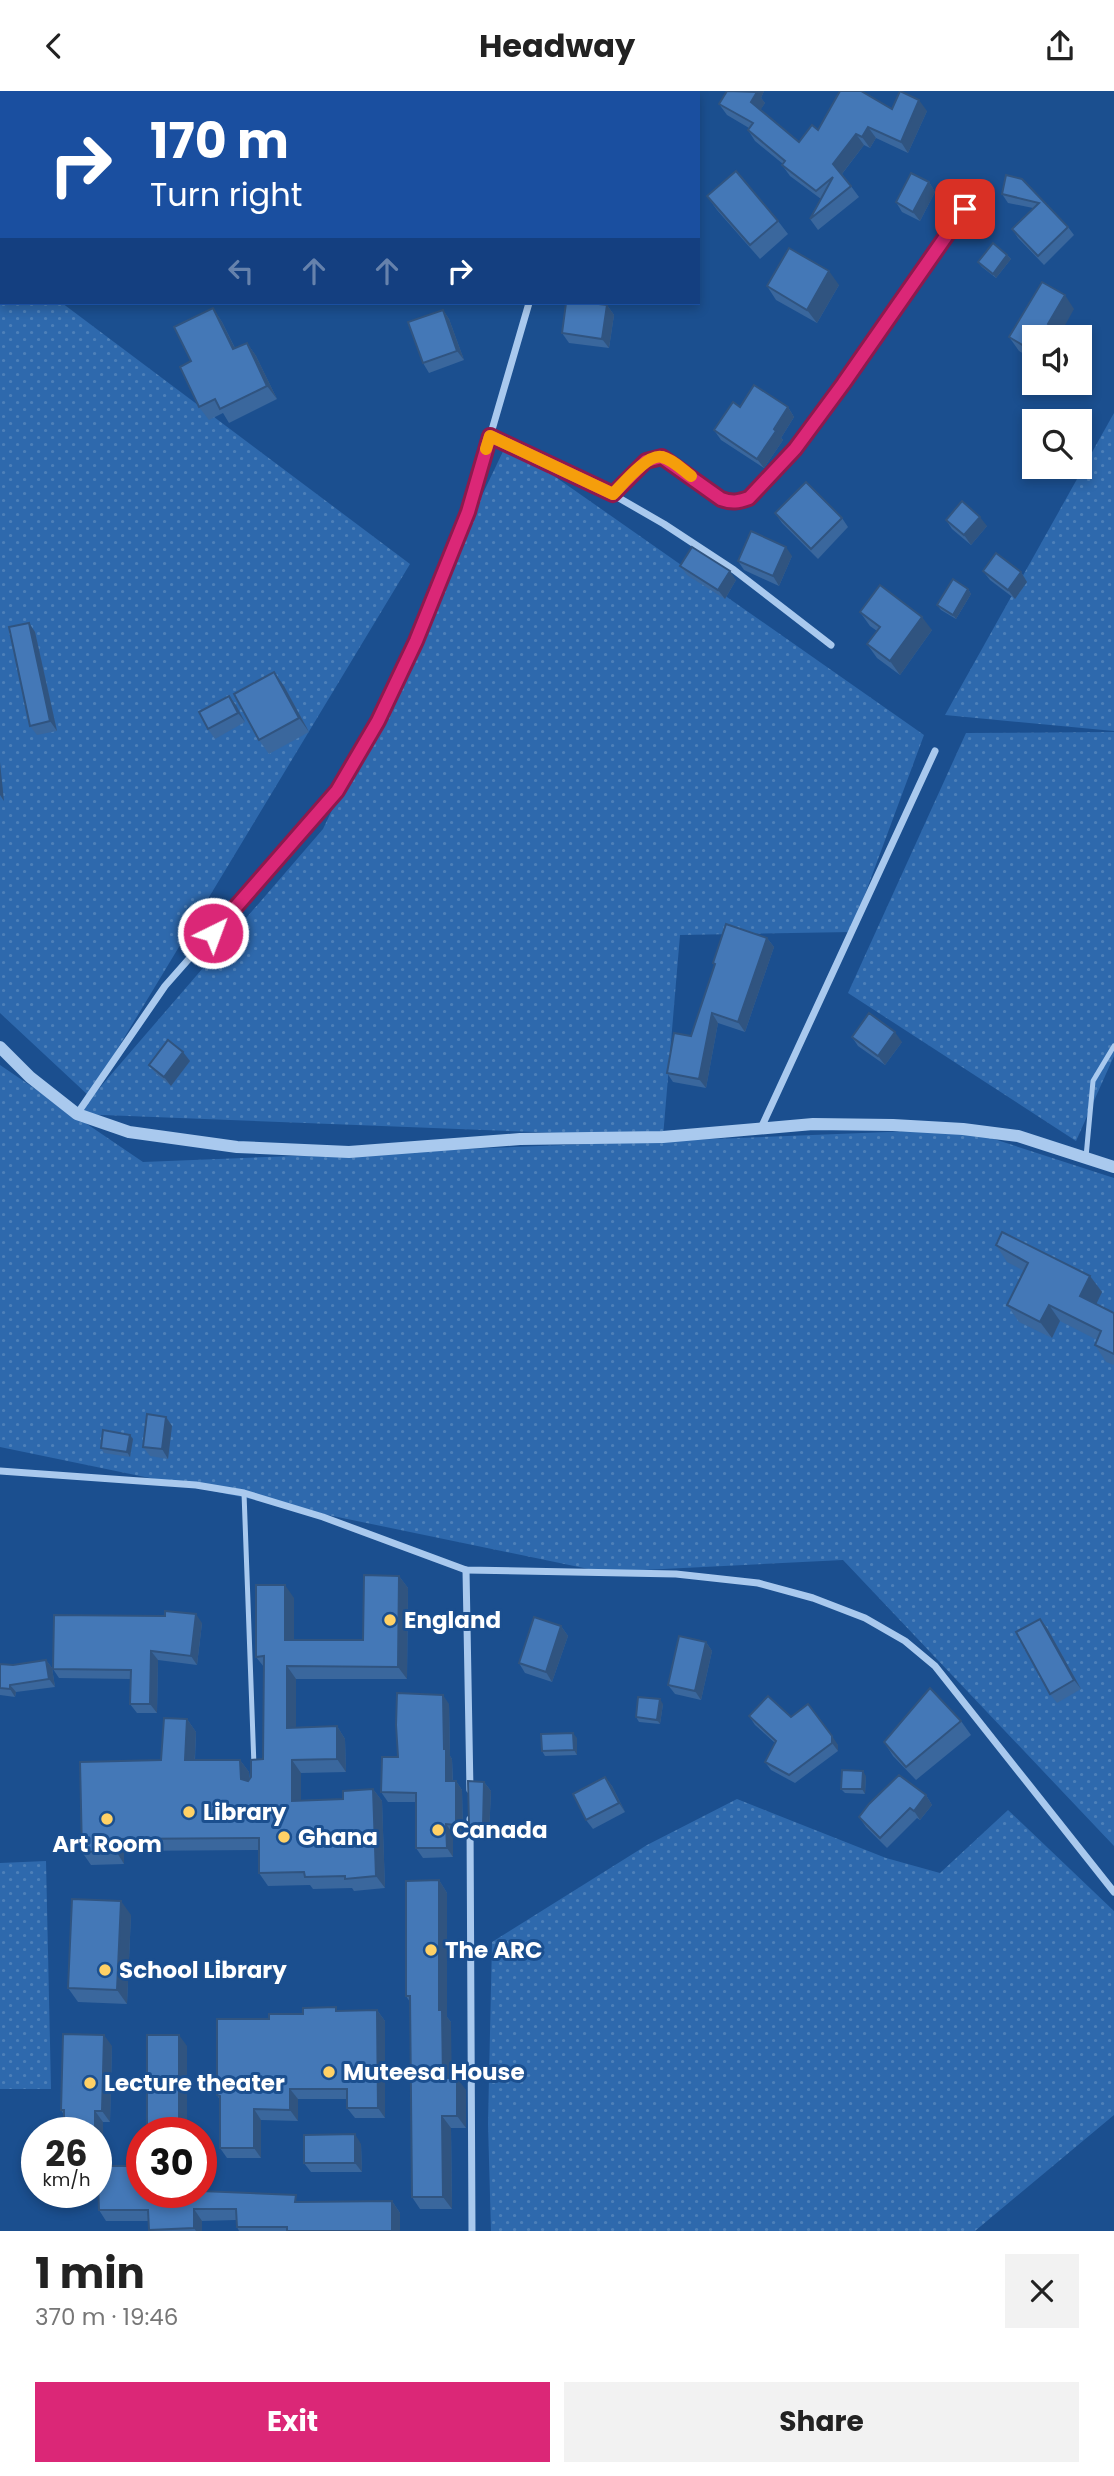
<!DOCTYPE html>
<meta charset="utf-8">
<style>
:root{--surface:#fff;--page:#f2f2f2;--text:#222;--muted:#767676;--accent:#db2777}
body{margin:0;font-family:Poppins,sans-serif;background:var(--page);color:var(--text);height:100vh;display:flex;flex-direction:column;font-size:26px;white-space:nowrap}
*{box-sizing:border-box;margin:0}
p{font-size:23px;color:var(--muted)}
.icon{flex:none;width:38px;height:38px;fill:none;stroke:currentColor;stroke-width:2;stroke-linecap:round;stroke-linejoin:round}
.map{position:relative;height:2140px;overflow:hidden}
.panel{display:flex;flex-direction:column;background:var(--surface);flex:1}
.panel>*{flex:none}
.guide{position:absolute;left:0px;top:0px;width:700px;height:214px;box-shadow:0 4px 10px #0003;background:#1a4fa0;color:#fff;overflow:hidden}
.fabs{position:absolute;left:1022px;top:234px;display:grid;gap:14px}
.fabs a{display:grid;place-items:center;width:70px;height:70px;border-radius:0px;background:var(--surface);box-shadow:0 4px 10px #0003;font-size:35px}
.speed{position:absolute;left:21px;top:2026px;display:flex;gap:14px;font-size:35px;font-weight:700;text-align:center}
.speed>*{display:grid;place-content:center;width:91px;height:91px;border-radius:50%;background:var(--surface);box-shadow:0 4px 10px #0003;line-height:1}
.speed small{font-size:18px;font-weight:400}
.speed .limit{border:10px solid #d22;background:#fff;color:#111}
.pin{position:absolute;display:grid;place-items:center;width:60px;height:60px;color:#fff;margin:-30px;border-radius:14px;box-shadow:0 4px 10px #0006}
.me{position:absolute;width:77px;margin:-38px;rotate:42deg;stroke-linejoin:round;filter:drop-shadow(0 0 5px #0008)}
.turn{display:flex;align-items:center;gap:24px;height:147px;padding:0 35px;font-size:32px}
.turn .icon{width:91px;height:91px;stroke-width:2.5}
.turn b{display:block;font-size:49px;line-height:60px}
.lanes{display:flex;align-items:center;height:66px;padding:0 35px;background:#0003;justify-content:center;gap:35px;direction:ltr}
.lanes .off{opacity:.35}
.round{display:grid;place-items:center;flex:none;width:74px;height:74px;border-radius:0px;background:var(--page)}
.overview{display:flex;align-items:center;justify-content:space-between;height:119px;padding:0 35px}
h1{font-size:42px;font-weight:700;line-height:52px}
.action{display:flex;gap:14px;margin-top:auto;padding:14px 35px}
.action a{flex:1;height:80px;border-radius:0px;background:var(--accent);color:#fff;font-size:28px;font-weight:700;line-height:80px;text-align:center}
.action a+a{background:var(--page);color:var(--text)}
header{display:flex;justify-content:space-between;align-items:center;height:91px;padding:0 35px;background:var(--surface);font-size:32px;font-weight:700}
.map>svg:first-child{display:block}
.grass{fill:url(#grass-dots)}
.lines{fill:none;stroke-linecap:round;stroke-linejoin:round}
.service{stroke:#a9c9ee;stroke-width:5}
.minor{stroke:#a9c9ee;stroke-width:7}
.tertiary{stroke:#a9c9ee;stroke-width:12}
.wall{fill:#3a679d}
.shaded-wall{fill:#305480}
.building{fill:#4478b7;stroke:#305480;stroke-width:2}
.route-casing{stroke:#8e194d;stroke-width:18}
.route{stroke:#db2777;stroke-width:12}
.slow{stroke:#f59e0b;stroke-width:12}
.poi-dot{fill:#ffd166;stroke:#1b4f8f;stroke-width:2.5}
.labels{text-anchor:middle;stroke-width:6;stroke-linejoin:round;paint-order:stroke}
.poi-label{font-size:23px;font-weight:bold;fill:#fff;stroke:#1b4f8f;text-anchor:start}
</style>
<header><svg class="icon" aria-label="back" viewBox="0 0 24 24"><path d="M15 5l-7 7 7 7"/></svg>Headway<svg class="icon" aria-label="share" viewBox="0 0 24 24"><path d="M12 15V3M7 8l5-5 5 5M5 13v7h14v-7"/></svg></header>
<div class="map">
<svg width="1114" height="2140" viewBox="0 0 1114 2140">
<defs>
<pattern id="grass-dots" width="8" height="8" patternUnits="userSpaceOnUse" patternTransform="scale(1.75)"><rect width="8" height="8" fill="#2e69ad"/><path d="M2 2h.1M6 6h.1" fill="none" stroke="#4d80b9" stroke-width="1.8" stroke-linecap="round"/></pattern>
</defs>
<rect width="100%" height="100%" fill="#1b4f8f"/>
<g class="grass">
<path d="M0,165L2,212H62L410,473L89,1005L0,922Z"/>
<path d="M1114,322V640L945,624Z"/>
<path d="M507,352L924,644L851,841L680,844L663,1046L77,1023L323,738Z"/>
<path d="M1114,641V965L1076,1050L848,902L966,642Z"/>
<path d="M0,974L143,1071L963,1038L1114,1087V1755L843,1469L603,1481L0,1356Z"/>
<path d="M737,1708L886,1767L940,1782L1008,1719L1114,1820V2024L975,2140H491L488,2033L492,1851L647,1754Z"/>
<path d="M46,1770L51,1998H0V1772Z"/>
</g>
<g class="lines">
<g class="service">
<path d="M1086,1066L1093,990L1114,955"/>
<path d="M244,1402L254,1675"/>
</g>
<g class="minor">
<path d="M262,2V0"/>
<path d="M579,2L580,0"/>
<path d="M0,142H2"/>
<path d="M0,168L2,165"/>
<path d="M490,345L586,388L664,433L734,479L831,554"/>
<path d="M613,403L646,370L662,366L721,408C732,412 739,411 749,407L795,357L843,293L981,97"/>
<path d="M77,1023L165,895L337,700L378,630L416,550L468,421L529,212"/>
<path d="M761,1037L935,660"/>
<path d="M0,1380L196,1394L244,1402L323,1426L466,1479L676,1483L758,1492L813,1507L865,1527L905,1550L935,1575L1114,1801"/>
<path d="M466,1479L470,1699"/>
<path d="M470,1728L472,2140"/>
</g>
<path class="tertiary" d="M0,956L30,986L77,1023L129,1041L237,1056L349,1061L520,1048L663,1046L813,1033L893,1034L963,1038L1018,1045L1114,1076"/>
</g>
<g class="wall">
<path d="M727,0H764L761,7L765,12L760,19L799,51L818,39L892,18L927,20L908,62L876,47L870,57L864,54L842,83L859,106L818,139L810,128L821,108L790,85L782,74L783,73L755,50L748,39L749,37L727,24L719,13Z"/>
<path d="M1006,84L1068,136L1074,144L1044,174L1018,147L1012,138L1033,117L1008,112L1002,103Z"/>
<path d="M929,91L935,101L920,130L902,121L896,111Z"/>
<path d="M707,105L778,130L788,143L760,168L717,119Z"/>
<path d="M1007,164L1011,168L996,187L982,176L978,171Z"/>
<path d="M839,194L817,232L776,209L767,195Z"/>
<path d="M607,214L614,224L609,257L569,252L562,242Z"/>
<path d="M213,217L222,231L235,257L247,252L256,265L277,308L229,332L223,322L209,329L199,316L191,270Z"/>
<path d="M1074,218L1034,247V269L1019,260L1009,246Z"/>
<path d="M443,219L449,228L464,269L429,282L423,272Z"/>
<path d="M740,316H788L794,326L781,347L783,349L764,377L721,349L714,339Z"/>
<path d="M775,422L842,427L848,436L818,468L782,432Z"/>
<path d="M946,429L987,435L971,454L952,438Z"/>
<path d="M792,465L779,495L744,479L738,470Z"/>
<path d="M680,475L736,489L725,508L687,484Z"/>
<path d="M983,480L1021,481L1027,491L1015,508L990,489Z"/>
<path d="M968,498L971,503L956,528L941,519L937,514Z"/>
<path d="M860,521L932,539L900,584L877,567L867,553L877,540L870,535Z"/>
<path d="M29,532L35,541L57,640L37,644L30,635Z"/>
<path d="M284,595L309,641L269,663L259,649Z"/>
<path d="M229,605L245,631L215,648L208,638Z"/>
<path d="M767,847L774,856L745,941L718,932L706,997L673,991L667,982L691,945L715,874L713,872Z"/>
<path d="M852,946L902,951L885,974L858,955Z"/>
<path d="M190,970L171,995L156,983L149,974Z"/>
<path d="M996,1154L1090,1185L1102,1201L1096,1213L1114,1222V1274L1106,1271L1095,1254L1097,1249L1060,1230L1052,1247L1019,1231L1007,1214L1024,1180L1007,1171Z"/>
<path d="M166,1326L172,1335L168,1368L150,1365L143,1356Z"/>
<path d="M130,1344L133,1348L130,1366L104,1362L101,1357Z"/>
<path d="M399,1485L408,1497L407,1588H296V1636L337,1635L345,1648L346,1681L301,1682V1709L343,1708L373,1698L382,1710L385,1797L354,1800L352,1797L313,1798L310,1794L268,1795L259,1782V1759L124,1760V1773L91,1774L82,1761L161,1669L187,1628L196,1641L195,1669H240L249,1681L250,1689L263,1668L264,1576L256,1566L294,1507V1549H363Z"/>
<path d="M1040,1528L1047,1537L1081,1598L1057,1612L1050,1603Z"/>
<path d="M202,1532L197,1574L158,1569L157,1622H137L130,1613L131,1588L59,1587L53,1578Z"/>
<path d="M561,1535L568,1545L552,1591L525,1582L519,1572Z"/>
<path d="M706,1551L712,1560L701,1609L675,1603L668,1594Z"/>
<path d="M46,1569L52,1577L55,1596L16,1601L15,1606L0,1604V1573L13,1574Z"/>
<path d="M449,1613L450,1665L452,1668L453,1690H456L462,1699L463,1743H453V1766L423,1767L416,1757V1711H388L381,1701L398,1666Z"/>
<path d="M663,1613L660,1633L639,1631L636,1626Z"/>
<path d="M749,1625L791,1626L838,1654V1660L795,1692L771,1679L765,1671L775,1652L755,1634Z"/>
<path d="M961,1630L971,1644L916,1689L893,1665L884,1651Z"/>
<path d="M577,1647V1664L545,1665L542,1660Z"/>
<path d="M866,1685L865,1703L845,1702L841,1698Z"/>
<path d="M605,1686L612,1695L625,1721L593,1738L586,1729Z"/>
<path d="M484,1691L491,1700L489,1744H475L469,1734Z"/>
<path d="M926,1704L932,1714L920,1729L917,1727L887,1757L866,1736L859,1726Z"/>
<path d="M439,1789L447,1802V1926L451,1931V1987L466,1999V2037H451L452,2118H420L412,2106L410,1911L406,1905Z"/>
<path d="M131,1824L127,1913L78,1911L68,1897Z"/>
<path d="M377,1919L385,1930V2027H355L347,2017V2008H298V2030L261,2029V2067H227L220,2057V2009L217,2004L269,1928L303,1923L339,1920Z"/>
<path d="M112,1955L110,2031H103V2075L142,2102L301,2111L392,2110L400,2122V2140H239L237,2136L236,2129L202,2130V2140H150L148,2130H106L99,2119L98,2104H73L71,2102H96V2042L64,2024L61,2019Z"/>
<path d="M361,2053L362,2081H311L304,2072Z"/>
</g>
<g class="shaded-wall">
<path d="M754,0H764L761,7L765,12L758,23L751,11Z"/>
<path d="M919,9L927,20L908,62L901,51Z"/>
<path d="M868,36L876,47L870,57L862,46Z"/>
<path d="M856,43L864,54L841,84L833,73Z"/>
<path d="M929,91L935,101L920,130L913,121Z"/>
<path d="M1007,164L1011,168L996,187L993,183Z"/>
<path d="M829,180L839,194L817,232L807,219Z"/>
<path d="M1065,204L1074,218L1058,247L1048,233Z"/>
<path d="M607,214L614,224L609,257L602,248Z"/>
<path d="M213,217L222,231L242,272L233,258Z"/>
<path d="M443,219L449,228L464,269L457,260Z"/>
<path d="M247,252L256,265L277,308L267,295Z"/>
<path d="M1080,258L1083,262L1080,268Z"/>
<path d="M788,316L794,326L781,347L783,349L764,377L757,368Z"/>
<path d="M980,426L987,435L971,454L964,444Z"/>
<path d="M786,456L792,465L779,495L773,485Z"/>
<path d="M730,480L736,489L725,508L718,499Z"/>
<path d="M1021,481L1027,491L1015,508L1008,499Z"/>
<path d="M968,498L971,503L956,528L953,524Z"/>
<path d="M922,526L932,539L900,584L890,570Z"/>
<path d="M29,532L35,541L57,640L50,630Z"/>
<path d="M274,581L284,595L309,641L299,627Z"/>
<path d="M229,605L236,614L245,631L238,622Z"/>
<path d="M0,671L4,710L0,704Z"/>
<path d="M767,847L774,856L745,941L738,931Z"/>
<path d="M712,922L718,932L706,997L699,988Z"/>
<path d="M895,941L902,951L885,974L878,965Z"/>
<path d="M183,961L190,970L171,995L164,986Z"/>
<path d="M1090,1185L1102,1201L1092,1222L1080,1205Z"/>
<path d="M1049,1214L1060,1230L1052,1247L1040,1231Z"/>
<path d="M166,1326L172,1335L168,1368L162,1358Z"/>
<path d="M130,1344L133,1348L130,1366L127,1361Z"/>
<path d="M399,1485L408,1497L407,1588L398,1576Z"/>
<path d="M285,1494L294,1507V1561L285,1549Z"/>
<path d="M196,1523L202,1532L197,1574L191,1565Z"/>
<path d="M1040,1528L1047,1537L1081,1598L1074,1589Z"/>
<path d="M561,1535L568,1545L552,1591L546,1581Z"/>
<path d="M706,1551L712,1560L701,1609L695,1600Z"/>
<path d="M151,1560L158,1569L157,1622L150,1613Z"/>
<path d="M46,1569L52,1577L55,1596L49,1588Z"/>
<path d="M287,1575L296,1588V1649L287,1637Z"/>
<path d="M10,1594L16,1601L15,1606L10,1598Z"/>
<path d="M443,1604L449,1613L450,1665L452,1668L453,1699L446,1690Z"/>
<path d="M660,1608L663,1613L660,1633L657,1629Z"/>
<path d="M187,1628L196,1641L194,1682L185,1669Z"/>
<path d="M337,1635L345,1648L346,1681L337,1668Z"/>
<path d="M573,1642L577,1647V1664L574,1659Z"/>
<path d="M832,1645L838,1654V1660L832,1652Z"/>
<path d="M240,1669L249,1681L250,1700L241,1688Z"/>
<path d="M292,1669L301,1682V1722L292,1710Z"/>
<path d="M863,1680L866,1685L865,1703L862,1698Z"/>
<path d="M605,1686L612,1695L625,1721L619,1712Z"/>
<path d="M456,1690L462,1699L463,1743L456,1734Z"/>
<path d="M484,1691L491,1700L489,1744L483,1735Z"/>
<path d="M373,1698L382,1710L385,1797L376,1785Z"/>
<path d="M926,1704L932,1714L920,1729L914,1720Z"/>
<path d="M446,1733L453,1743V1766L447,1757Z"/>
<path d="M115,1748L124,1760V1773L116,1760Z"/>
<path d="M439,1789L447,1802V1926L451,1931L452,1999L443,1987L439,1919Z"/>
<path d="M121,1810L131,1824L127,1913L117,1899Z"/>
<path d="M377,1919L385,1930V2027L378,2017Z"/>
<path d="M104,1944L112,1955L110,2031L102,2020Z"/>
<path d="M179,1944L187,1955V2042H179Z"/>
<path d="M457,1987L466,1999V2037L457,2025Z"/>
<path d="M290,1998L298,2008V2030L290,2019Z"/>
<path d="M254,2018L261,2029V2067L254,2057Z"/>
<path d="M95,2020L103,2031L104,2087L96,2076Z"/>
<path d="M442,2025L451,2037L452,2118L443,2106Z"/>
<path d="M355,2043L361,2053L362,2081L355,2072Z"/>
<path d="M392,2110L400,2122V2140H392Z"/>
<path d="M194,2118L202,2130V2140H196L194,2137Z"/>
</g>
<g class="building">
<path d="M727,0L757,1L751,11L799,51L812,34L818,39L840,0H861L892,18L900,0L919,9L901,51L868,36L862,46L856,43L833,73L851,95L810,128L833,86L816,100L782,74L785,70L748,39L753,32L719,13Z"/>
<path d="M736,80L778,130L750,154L707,105Z"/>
<path d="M911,82L929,91L913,121L896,111Z"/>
<path d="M1006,84L1022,88L1068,136L1038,165L1012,138L1039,112L1002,103Z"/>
<path d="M993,152L1007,164L993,183L978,171Z"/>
<path d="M789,157L829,180L807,219L767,195Z"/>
<path d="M1042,191L1065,204L1048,233L1070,247H1034V261L1009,246Z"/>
<path d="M566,212H590L607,214L602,248L562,242Z"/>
<path d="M213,217L233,258L247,252L267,295L220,318L215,308L199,316L180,276L191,270L174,236Z"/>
<path d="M443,219L457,260L423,272L408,231Z"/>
<path d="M754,294L788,316L774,338L776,340L757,368L714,339L733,311L740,316Z"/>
<path d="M806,391L842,427L811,458L775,422Z"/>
<path d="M962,410L980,426L964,444L946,429Z"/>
<path d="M751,440L786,456L773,485L738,470Z"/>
<path d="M692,456L730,480L718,499L680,475Z"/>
<path d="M996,462L1021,481L1008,499L983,480Z"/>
<path d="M953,488L968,498L953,524L937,514Z"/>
<path d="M880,494L922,526L890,570L867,553L880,536L860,521Z"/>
<path d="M29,532L50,630L30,635L9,536Z"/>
<path d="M274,581L299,627L259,649L234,603Z"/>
<path d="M229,605L238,622L208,638L199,621Z"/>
<path d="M726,833L767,847L738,931L712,922L699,988L667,982L674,942L691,945L715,873L713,872Z"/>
<path d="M869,922L895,941L878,965L852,946Z"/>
<path d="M168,949L183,961L164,986L149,974Z"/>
<path d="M1002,1141L1090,1185L1080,1205L1114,1222V1263L1095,1254L1101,1240L1049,1214L1040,1231L1007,1214L1028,1172L996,1154Z"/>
<path d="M147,1323L166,1326L162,1358L143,1356Z"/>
<path d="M103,1339L130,1344L127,1361L101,1357Z"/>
<path d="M364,1484L399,1485L398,1576L287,1575V1637L337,1635V1668L292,1669V1710L343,1708V1700L373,1698L376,1785L345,1788V1785L305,1786L304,1781L259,1782V1747L115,1748L116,1760L82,1761L80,1671L161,1669L164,1627L187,1628L185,1669H240L241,1688L248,1690L251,1686V1669L263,1668L264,1565L256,1566V1494H285V1549H363Z"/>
<path d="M165,1520L196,1523L191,1565L151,1560L150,1613H130L131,1579L53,1578L54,1524L165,1525Z"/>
<path d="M534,1526L561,1535L546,1581L519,1572Z"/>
<path d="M1040,1528L1074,1589L1050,1603L1016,1541Z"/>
<path d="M679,1545L706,1551L695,1600L668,1594Z"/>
<path d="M46,1569L49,1588L10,1594V1598L0,1597V1573L13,1574Z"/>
<path d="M930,1597L961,1630L906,1676L884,1651Z"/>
<path d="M397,1602L443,1604L444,1658H446V1690H456V1734L446,1733L447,1757H416V1702L381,1701L382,1666H398L396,1634Z"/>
<path d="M768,1605L791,1626L808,1613L832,1645V1652L789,1684L765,1671L776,1650L749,1625Z"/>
<path d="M638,1606L660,1608L657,1629L636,1626Z"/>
<path d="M573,1642L574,1659L542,1660L541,1643Z"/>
<path d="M842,1679L863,1680L862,1698H841Z"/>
<path d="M899,1684L926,1704L914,1720L910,1717L880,1747L859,1726L869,1713Z"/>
<path d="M605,1686L619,1712L586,1729L573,1703Z"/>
<path d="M468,1690L484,1691L483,1735L469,1734Z"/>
<path d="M439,1789V1919H442L443,1987H457V2025H442L443,2106H412L410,1905H406V1790Z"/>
<path d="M72,1808L121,1810L117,1899L68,1897Z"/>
<path d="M336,1916V1920L377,1919L378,2017H347V1998H290V2019L254,2018V2057H220V2005L217,2004V1928H269V1923H303V1917Z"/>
<path d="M63,1943L104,1944L102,2020H95V2042H64V2019H61Z"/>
<rect x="147" y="1944" width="32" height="98"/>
<path d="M355,2043V2072H304V2044Z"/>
<path d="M96,2075H142V2102H201V2100L296,2104L295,2111L392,2110V2140H287V2136H237L236,2118H194V2137L149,2139L148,2119H99L98,2093H96Z"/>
</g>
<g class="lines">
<defs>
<path id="route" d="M213,842L337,700L378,630L416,550L468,421L490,345L613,403L646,370L662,366L721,408C732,412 738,411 749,407L795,358L843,293L965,118"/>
</defs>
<use href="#route" class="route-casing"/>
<use href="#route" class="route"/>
<path class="slow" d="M486,358L490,345L613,403C622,394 648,362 662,366C672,368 683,379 691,385"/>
</g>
<g class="poi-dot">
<circle cx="390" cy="1529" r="7"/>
<circle cx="189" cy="1721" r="7"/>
<circle cx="107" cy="1728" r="7"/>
<circle cx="438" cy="1739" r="7"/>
<circle cx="284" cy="1746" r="7"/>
<circle cx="431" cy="1859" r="7"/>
<circle cx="105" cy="1879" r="7"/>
<circle cx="329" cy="1981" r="7"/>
<circle cx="90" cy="1992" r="7"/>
</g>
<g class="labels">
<g class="poi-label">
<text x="404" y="1537">England</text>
<text x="203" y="1729">Library</text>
<text x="452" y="1747">Canada</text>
<text x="298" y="1754">Ghana</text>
<text x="107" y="1761" text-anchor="middle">Art Room</text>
<text x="445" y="1867">The ARC</text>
<text x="119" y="1887">School Library</text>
<text x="343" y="1989">Muteesa House</text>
<text x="104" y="2000">Lecture theater</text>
</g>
</g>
</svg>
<div class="fabs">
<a><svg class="icon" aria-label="sound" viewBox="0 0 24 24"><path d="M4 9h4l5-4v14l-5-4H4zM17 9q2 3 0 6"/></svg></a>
<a><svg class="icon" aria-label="search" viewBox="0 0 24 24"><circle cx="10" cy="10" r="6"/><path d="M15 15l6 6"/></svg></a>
</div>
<div class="speed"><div>26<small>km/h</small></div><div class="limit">30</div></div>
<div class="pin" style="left:965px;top:118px;background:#d93025"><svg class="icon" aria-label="arrive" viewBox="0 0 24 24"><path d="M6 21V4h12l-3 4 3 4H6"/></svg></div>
<svg class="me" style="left:213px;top:842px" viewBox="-20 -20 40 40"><circle r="17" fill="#db2777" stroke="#fff" stroke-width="3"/><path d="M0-11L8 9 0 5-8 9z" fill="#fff"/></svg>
<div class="guide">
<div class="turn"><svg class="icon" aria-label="right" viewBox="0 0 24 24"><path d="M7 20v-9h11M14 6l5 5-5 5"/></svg><div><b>170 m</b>Turn right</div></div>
<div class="lanes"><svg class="icon off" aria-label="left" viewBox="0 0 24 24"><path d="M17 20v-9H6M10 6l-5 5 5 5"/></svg><svg class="icon off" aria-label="ahead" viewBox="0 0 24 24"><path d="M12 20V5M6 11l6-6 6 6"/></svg><svg class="icon off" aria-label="ahead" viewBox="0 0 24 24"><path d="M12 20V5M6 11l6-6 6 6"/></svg><svg class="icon" aria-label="right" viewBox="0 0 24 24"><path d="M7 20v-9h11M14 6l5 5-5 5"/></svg></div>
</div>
</div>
<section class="panel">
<div class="overview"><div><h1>1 min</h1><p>370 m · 19:46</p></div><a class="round"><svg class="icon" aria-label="close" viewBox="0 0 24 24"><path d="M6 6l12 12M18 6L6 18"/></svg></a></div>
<div class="action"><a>Exit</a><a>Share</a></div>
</section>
